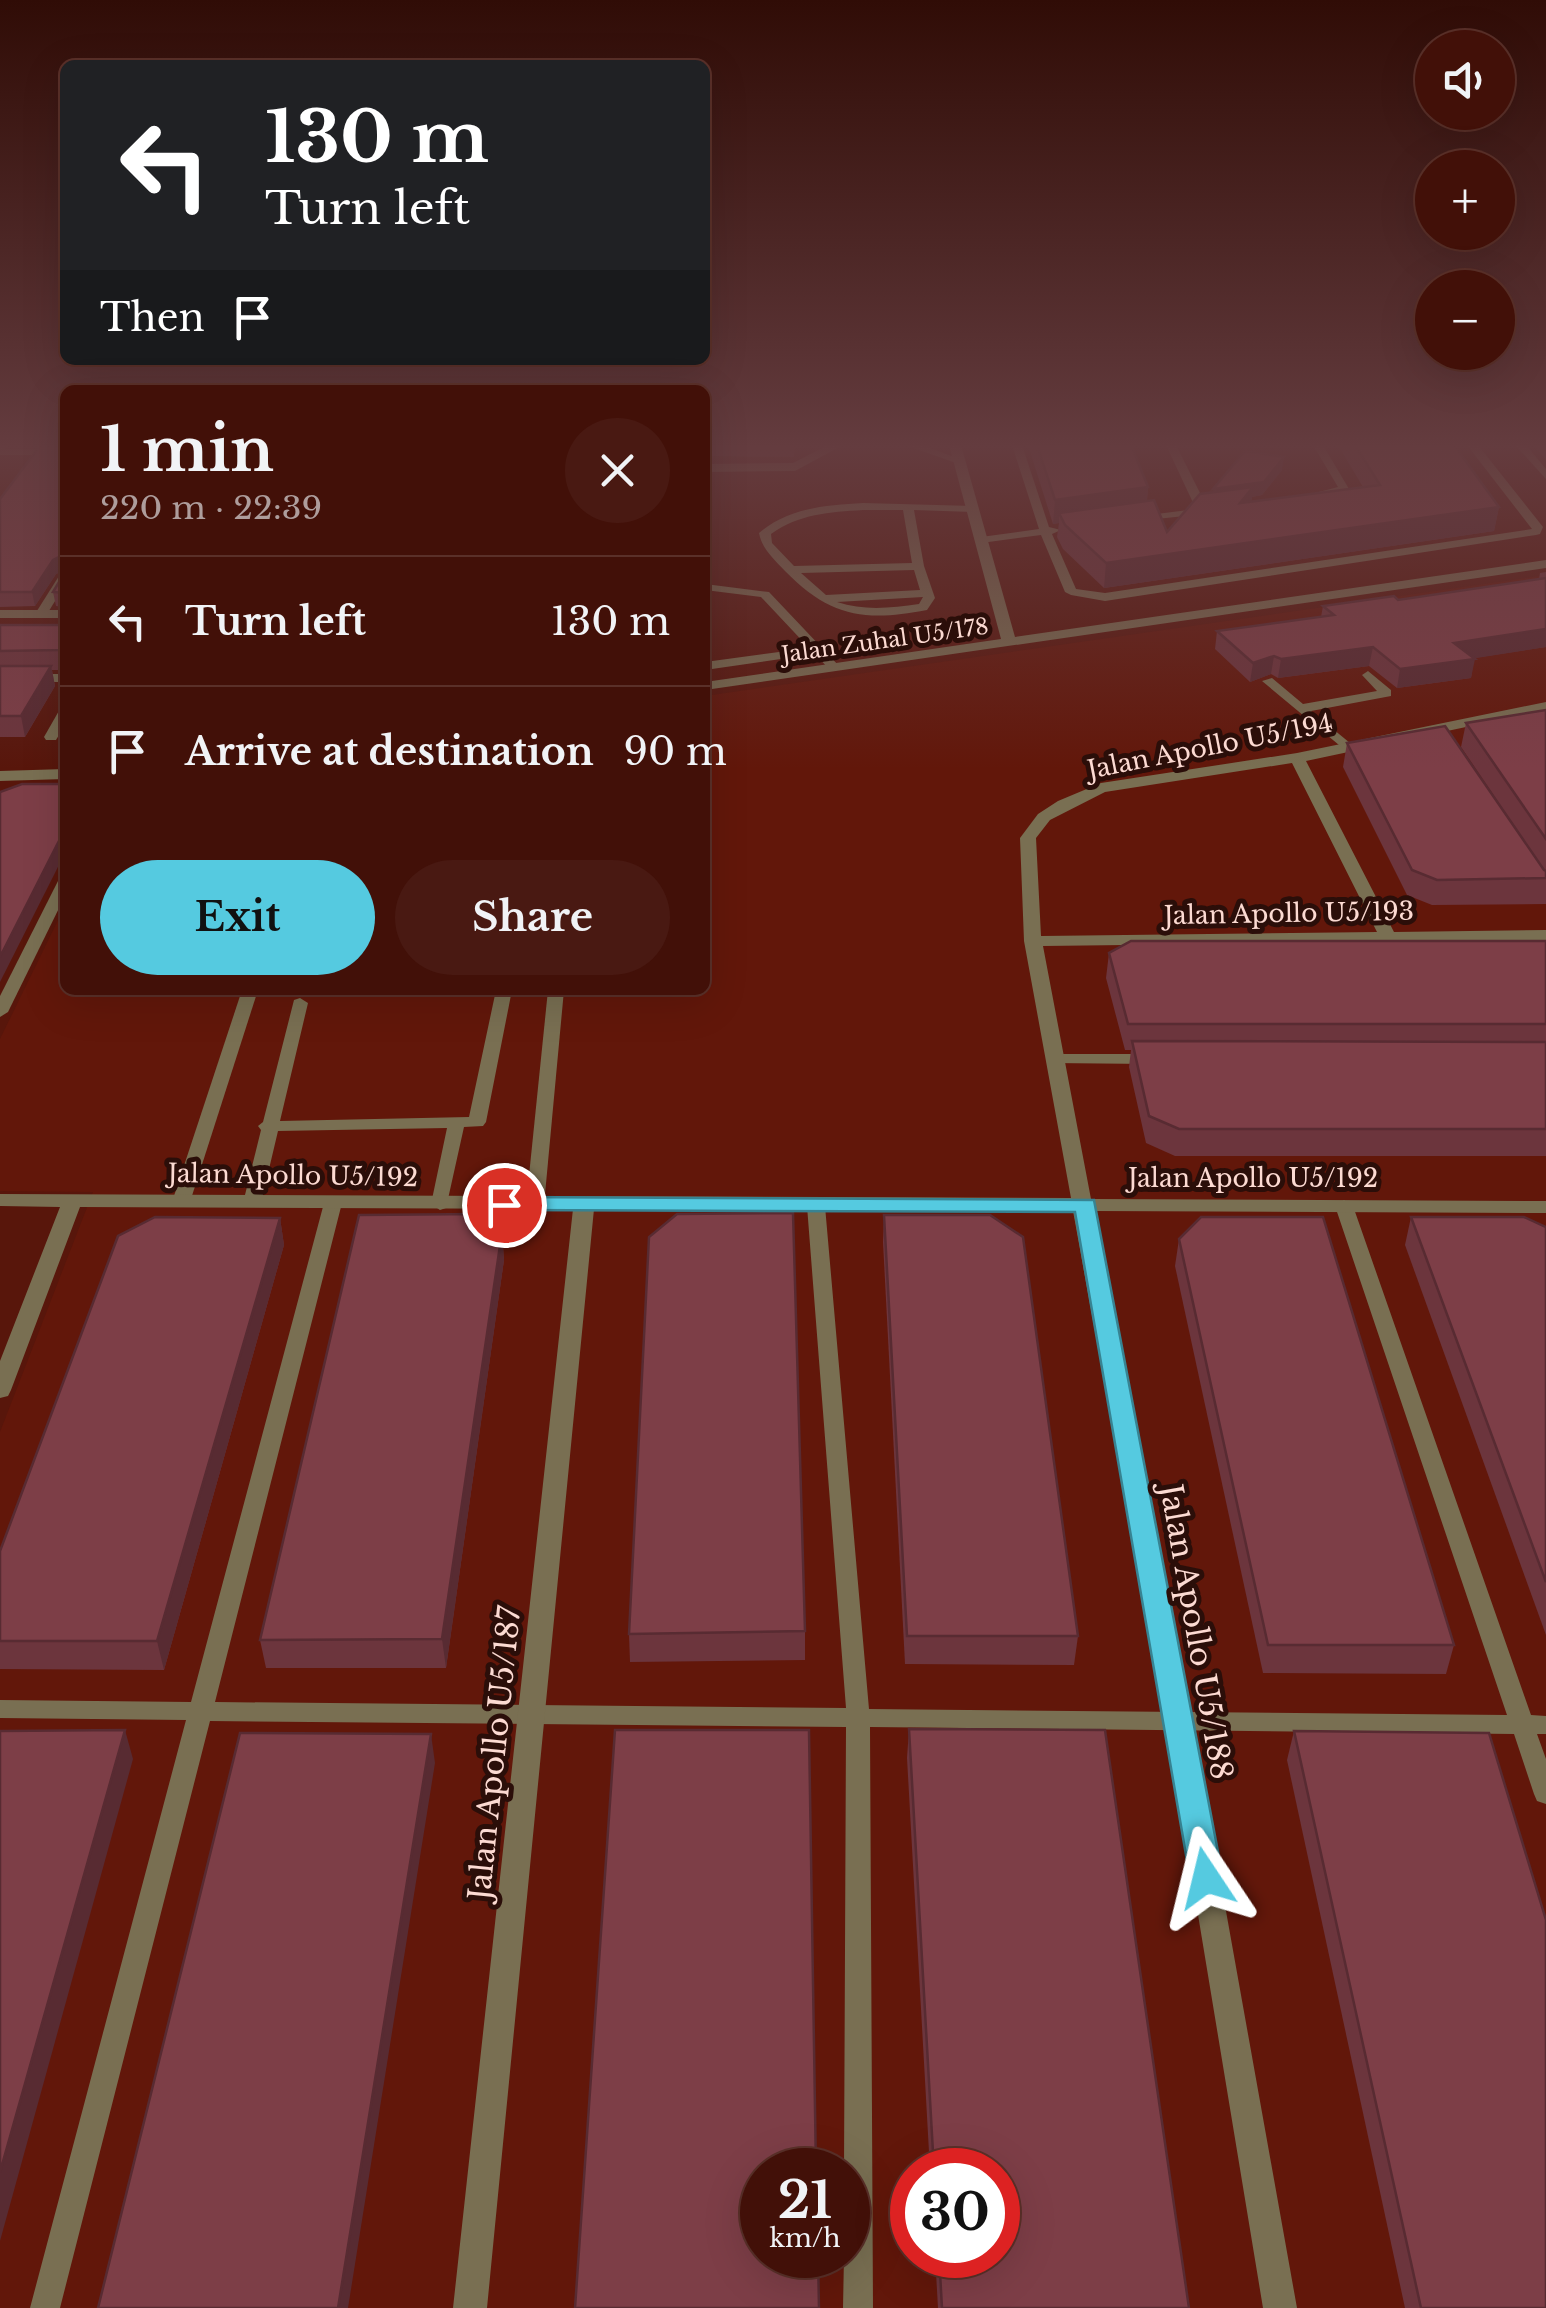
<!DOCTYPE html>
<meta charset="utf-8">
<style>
:root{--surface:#421008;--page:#491912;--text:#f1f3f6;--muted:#ae9d9c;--line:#5a3029;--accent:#55cae0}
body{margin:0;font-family:"Libre Baskerville",serif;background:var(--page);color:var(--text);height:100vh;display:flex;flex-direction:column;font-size:38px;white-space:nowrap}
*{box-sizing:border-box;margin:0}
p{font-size:32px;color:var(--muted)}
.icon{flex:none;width:55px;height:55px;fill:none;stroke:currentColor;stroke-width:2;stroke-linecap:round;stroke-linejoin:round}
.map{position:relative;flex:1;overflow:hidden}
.drawer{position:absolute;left:60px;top:385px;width:650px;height:610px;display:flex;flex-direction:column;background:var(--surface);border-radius:15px;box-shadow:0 10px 40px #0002,0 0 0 2px var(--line)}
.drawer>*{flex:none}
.banner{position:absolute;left:60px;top:60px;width:650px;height:305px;border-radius:15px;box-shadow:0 10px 40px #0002,0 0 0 2px var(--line);background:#202124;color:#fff;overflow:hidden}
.tools{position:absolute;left:1415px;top:30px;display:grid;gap:20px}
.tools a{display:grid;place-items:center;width:100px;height:100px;border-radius:50%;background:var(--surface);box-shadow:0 10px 40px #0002,0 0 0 2px var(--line);font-size:50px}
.speed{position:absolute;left:740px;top:2148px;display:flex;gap:20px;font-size:50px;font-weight:700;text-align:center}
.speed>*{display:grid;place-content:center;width:130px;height:130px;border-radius:50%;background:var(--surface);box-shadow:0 10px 40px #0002,0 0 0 2px var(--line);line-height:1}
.speed small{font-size:25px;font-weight:400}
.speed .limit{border:15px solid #d22;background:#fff;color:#111}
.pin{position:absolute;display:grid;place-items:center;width:85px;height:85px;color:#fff;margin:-42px;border:5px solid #fff;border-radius:50%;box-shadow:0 2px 10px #0007}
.me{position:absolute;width:110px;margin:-55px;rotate:350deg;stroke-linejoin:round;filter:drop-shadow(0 0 8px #0008)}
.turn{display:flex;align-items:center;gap:35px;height:210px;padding:0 40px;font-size:45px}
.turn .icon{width:130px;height:130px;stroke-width:2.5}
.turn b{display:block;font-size:70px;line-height:85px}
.then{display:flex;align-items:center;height:95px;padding:0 40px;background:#0003;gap:20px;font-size:38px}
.round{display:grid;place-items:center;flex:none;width:105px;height:105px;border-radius:52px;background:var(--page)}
.overview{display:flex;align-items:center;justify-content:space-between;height:170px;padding:0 40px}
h1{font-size:60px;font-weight:700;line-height:75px}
.primary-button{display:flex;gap:20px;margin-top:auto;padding:20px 40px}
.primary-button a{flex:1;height:115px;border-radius:60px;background:var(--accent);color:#111;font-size:40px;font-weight:700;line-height:115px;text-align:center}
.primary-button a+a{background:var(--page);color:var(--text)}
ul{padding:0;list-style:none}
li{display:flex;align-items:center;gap:30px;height:130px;padding:0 40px;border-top:2px solid var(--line)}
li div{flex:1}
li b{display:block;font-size:38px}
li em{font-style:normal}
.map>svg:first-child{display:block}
.built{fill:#62170a;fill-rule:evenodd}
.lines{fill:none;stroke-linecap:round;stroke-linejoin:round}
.service{fill:#796f52;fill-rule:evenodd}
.minor{fill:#796f52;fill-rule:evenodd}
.wall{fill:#6c353d}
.shaded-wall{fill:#582b32}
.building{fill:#7d3e47;stroke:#582b32;stroke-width:2.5}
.route{fill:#55cae0;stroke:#378392;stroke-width:2.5}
.labels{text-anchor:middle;stroke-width:10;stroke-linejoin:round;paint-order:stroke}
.far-street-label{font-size:22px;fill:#fcdad2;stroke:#2b0e09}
.street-label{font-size:25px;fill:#fcdad2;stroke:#2b0e09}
.near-street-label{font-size:30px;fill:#fcdad2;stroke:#2b0e09}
</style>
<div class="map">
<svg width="1546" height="2308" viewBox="0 0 1546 2308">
<rect width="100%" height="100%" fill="#58160b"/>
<path class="built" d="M1546,575V2308H0V1432L93,1192L0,1191V1039L65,906V990H705V696ZM762,2170H848V2255H762ZM912,2170H998V2255H912Z"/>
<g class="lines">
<g class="service">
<path d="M905,445H922L965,461L956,463Z"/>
<path d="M1012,445H1022L1049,527L1061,530L1052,534L1076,589L1105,593L1532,529L1467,445H1478L1543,527L1540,534L1536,535L1105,601L1071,595L1065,592L1041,535L981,543L975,540L981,537L1039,529Z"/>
<path d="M1166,445H1176L1209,511L1204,514L1137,521L1136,519L1141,516L1196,509Z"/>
<path d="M1313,445H1323L1349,489L1348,491L1315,497V493L1338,487Z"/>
<path d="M1515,445H1526L1546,469V479Z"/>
<rect x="0" y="449" width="65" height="6"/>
<path d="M863,503L973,506L978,509L973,512L914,510L924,566L935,598L927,610C865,622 830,617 785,571C774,559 762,549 759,533C788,508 826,505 863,503ZM863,510H903L912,563L794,566L772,543L771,534C799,514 829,512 863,510ZM914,570L920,590L826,595L801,573ZM923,597L919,604C891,608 864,611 837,602Z"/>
<path d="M65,573V585L47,614L37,617L35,614L59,576Z"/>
<path d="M705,584L769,592L840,667L830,670L815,654L705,670V662L809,648L761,597L705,590Z"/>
<path d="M1368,671L1391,690V696L1311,711L1350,743V749L1345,750L1262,681L1272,678L1303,704L1377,691L1362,675Z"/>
<rect x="0" y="674" width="65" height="8"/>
<path d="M65,708C65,721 63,729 56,740H46L44,737L60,709Z"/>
<path d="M65,877V896L8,1012L0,1017V996L58,881Z"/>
<path d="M242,990H258L190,1202L187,1206H175L172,1202Z"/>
<path d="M496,990H512L486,1122L483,1126L464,1127L446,1208L440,1210L431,1204L447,1128L278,1131L261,1203L258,1207H246L243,1203L261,1130L258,1126L263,1122L294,1000L300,998L308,1003L280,1121L469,1117Z"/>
<path d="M548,990H564L544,1205L535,1211L526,1205Z"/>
<path d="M1056,1054H1151L1159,1059L1151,1064L1050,1063L1048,1059L1050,1055Z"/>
<path d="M333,1197L342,1203L215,1702L846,1708L807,1206L816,1200L825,1206L869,1709L1507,1715L1335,1206L1344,1200L1353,1206L1531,1715L1546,1716V1734H1537L1546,1759V1804L1537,1801L1534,1794L1514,1734L870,1727L873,2308H843L844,2255H848V2170H844L846,1727L210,1721L60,2308H30L186,1720L0,1718V1700L191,1702L324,1203Z"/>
</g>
<g class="minor">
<path d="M0,445H9L0,454Z"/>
<path d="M828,445H843L795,471L705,472V464L793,463Z"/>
<path d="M949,445H961L1015,637L1546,560V568L705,690V682L1001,639Z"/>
<rect x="0" y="610" width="65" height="8"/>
<path d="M1546,702V710L1306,761L1394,932L1546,930V940L1043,946L1091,1199L1546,1201V1213L1094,1211L1192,1721L1297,2308H1263L1166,1721L1073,1211L594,1209L487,2308H453L573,1209L80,1207L11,1390L8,1396L0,1398V1361L60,1207L0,1206V1194L1071,1198L1024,941L1020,838L1038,814L1058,801L1101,783L1297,753ZM1292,763L1377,932L1041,936L1036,838L1050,820L1105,792Z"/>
<path d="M65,769V779L0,781V771Z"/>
</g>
</g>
<g class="wall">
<path d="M705,445H795L794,457L705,456Z"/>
<path d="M1028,445H1131L1148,487L1147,501L1167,532L1212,493L1282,470L1262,495L1252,497L1251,502L1363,487L1338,445H1454L1499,507L1494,531L1104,588L1063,549L1057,537L1059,523L1053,524Z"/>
<path d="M1534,445H1546V460Z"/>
<path d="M0,499L65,570L56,574L35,606L0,607Z"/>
<path d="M65,572V607L56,606L53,592Z"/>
<path d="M1546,572V647L1474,658L1471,678L1397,688L1369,666L1278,678L1271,674L1250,682L1215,649L1217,631L1321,617L1323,606L1398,600L1539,579L1540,573Z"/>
<path d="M0,625H65L64,670H52L55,686L25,737H0Z"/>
<path d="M1546,710V904L1432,905L1407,895L1343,767L1347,743L1544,870L1461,747L1466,723Z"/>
<path d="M1546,941V1156H1175L1146,1143L1129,1067L1131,1050H1125L1106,978L1109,953Z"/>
<path d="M884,1215L1078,1636L1074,1665L905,1664L883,1242Z"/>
<path d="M1411,1217L1546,1227V1635L1405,1245Z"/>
<path d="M280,1218L284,1245L164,1670L0,1669V1551Z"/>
<path d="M502,1232L504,1260L446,1668H266L260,1640Z"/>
<path d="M1179,1239L1454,1645L1446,1674L1263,1673L1175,1266Z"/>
<path d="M805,1631V1660L630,1662L629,1634Z"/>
<path d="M909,1729L1189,2308H938L935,2255H998V2170H930L907,1758Z"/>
<path d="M1294,1731L1546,2308H1405L1287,1760Z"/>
</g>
<g class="shaded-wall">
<path d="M1284,457L1282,470L1262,495L1252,497L1250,511L1211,502L1213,489Z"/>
<path d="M1148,487L1146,511L1059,513V523L1053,524L1055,500Z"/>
<path d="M1499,507L1494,531L1104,588L1106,563Z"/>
<path d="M63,555L65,570L56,574L35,606L32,592L53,560Z"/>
<path d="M1546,629V647L1451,662L1454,643Z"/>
<path d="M65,642V669L64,670L60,650Z"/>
<path d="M1373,647L1369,666L1278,678L1281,659Z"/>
<path d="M1274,656L1271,674L1250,682L1253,663Z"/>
<path d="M1475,659L1471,678L1397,688L1400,669Z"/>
<path d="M51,666L55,686L25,737L21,716Z"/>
<path d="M65,829V853L0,982V957Z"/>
<path d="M280,1218L284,1245L164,1670L157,1641Z"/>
<path d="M502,1232L504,1260L446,1668L442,1639Z"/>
<path d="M125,1730L133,1759L0,2241V2172Z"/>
<path d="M431,1734L435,1763L348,2308H338Z"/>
</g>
<g class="building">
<path d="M65,445V566L63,555L53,560L32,592H0V499L40,446Z"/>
<path d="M1037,445H1131L1148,487L1055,500Z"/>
<path d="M1355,445H1454L1499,507L1106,563L1065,525L1059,513L1154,500L1167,532L1200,494L1253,487L1240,503L1380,485Z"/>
<path d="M1245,451L1284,457L1264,482L1213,489Z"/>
<path d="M65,572V595V593L53,592Z"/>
<path d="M1546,578V629L1454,643L1475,659L1400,669L1373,647L1281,659L1274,656L1253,663L1217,631L1334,615L1323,606L1394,596L1398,600Z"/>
<path d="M0,625H65V642L60,650L0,651Z"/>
<path d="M0,666H51L21,716H0Z"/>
<path d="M1546,710V839L1466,723Z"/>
<path d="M1445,726L1544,870L1546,871V878L1437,880L1412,870L1347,743Z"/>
<path d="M22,784H65V829L0,957V792Z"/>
<path d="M1131,941H1546V1024H1128L1109,953Z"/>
<path d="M1132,1041L1546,1042V1129H1179L1149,1116Z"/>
<path d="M793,1213L805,1631L629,1634L649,1237L677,1214Z"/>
<path d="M481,1214L502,1232L442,1639L260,1640L359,1215Z"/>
<path d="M884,1215H990L1023,1237L1078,1636H907Z"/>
<path d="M155,1217L280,1218L157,1641H0V1551L118,1236Z"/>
<path d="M1201,1217H1323L1454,1645H1268L1179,1239Z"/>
<path d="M1411,1217H1524L1546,1227V1582Z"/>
<path d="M909,1729L1105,1730L1189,2308H942L939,2255H998V2170H934Z"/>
<path d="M125,1730L0,2172V1731Z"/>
<path d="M615,1730H809L816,2170H762V2255H818L819,2308H575Z"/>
<path d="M1294,1731L1489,1733L1546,1920V2308H1421Z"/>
<path d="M240,1733L431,1734L338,2308H98Z"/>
</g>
<linearGradient id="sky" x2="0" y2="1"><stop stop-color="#300c06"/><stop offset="0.58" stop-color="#643c3f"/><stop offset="1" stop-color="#643c3f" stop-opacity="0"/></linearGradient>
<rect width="1546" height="769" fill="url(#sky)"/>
<path class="route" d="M504,1197L1094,1200L1223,1878L1218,1887L1206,1892L1195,1887L1190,1878L1075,1212L495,1210V1200Z"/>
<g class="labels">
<g class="far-street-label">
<text transform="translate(885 640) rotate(-8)" y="8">Jalan Zuhal U5/178</text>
</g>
<g class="street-label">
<text transform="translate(1210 746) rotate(-11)" y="9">Jalan Apollo U5/194</text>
<text transform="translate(1289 913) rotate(-1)" y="9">Jalan Apollo U5/193</text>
<text transform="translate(293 1175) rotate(1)" y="9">Jalan Apollo U5/192</text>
<text x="1253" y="1187">Jalan Apollo U5/192</text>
</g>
<g class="near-street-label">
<text transform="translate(1196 1632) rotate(80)" y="10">Jalan Apollo U5/188</text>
<text transform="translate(495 1753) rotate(-84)" y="10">Jalan Apollo U5/187</text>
</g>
</g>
</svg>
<div class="tools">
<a><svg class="icon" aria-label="sound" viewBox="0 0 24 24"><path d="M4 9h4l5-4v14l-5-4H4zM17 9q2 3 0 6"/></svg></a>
<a>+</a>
<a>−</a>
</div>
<div class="speed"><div>21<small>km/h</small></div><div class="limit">30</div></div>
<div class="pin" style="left:504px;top:1205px;background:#d93025"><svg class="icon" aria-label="arrive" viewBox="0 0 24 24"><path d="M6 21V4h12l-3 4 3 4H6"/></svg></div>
<svg class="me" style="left:1206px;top:1878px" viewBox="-20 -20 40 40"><path d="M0-17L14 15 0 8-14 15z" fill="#55cae0" stroke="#fff" stroke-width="4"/></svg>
<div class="banner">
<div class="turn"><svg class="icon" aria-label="left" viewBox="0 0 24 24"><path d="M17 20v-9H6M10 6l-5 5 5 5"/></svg><div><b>130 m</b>Turn left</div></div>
<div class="then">Then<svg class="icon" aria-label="arrive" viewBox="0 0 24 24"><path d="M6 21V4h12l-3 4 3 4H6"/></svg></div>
</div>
<section class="drawer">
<div class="overview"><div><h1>1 min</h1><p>220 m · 22:39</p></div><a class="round"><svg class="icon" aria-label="close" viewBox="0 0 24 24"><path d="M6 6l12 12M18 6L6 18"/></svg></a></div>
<ul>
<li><svg class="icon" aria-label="left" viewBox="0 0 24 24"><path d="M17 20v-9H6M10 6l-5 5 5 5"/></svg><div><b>Turn left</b></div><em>130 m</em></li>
<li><svg class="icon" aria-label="arrive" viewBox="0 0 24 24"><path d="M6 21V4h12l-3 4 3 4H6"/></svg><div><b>Arrive at destination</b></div><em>90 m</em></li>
</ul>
<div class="primary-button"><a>Exit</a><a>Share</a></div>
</section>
</div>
